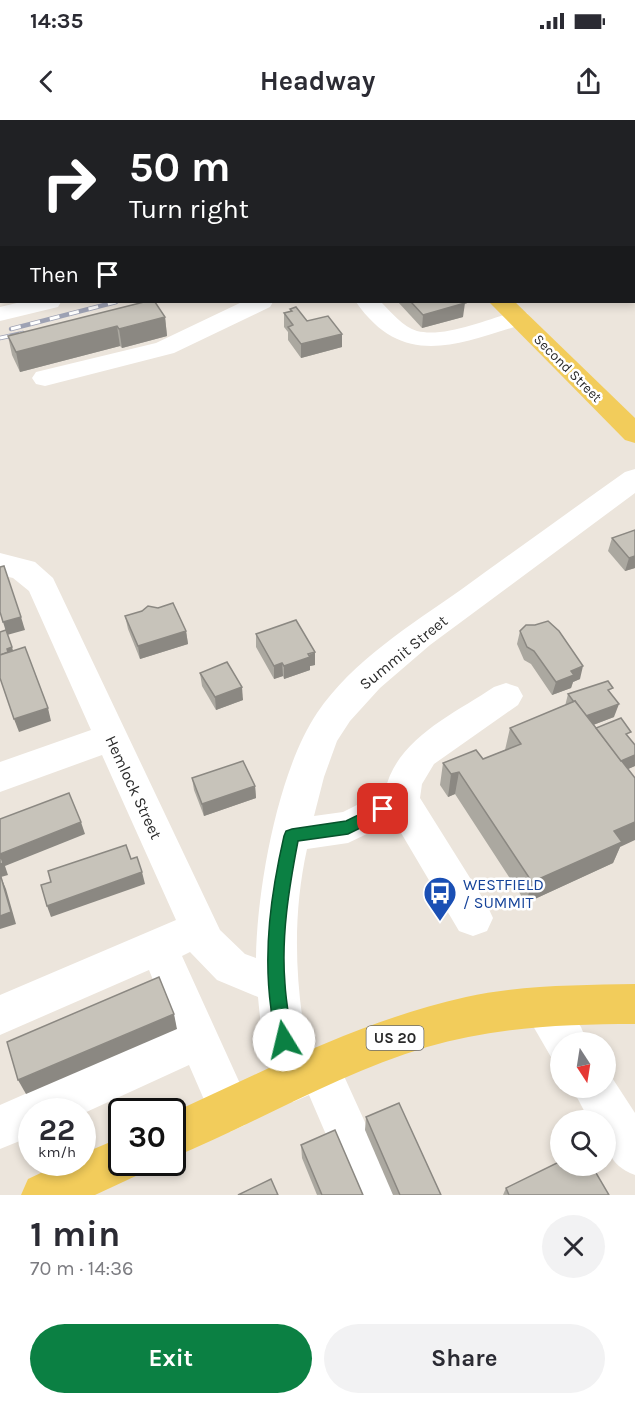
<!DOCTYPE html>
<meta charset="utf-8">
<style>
:root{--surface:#fff;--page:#f2f2f3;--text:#2b2b33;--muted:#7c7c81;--accent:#0b8043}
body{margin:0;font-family:Karla,sans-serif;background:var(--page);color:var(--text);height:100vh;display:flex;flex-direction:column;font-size:22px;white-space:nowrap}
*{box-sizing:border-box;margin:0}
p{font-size:20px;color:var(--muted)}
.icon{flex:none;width:33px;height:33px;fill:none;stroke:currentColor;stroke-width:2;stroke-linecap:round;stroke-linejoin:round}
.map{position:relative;height:1075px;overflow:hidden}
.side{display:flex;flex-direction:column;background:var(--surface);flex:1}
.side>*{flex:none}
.hud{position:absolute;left:0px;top:0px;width:636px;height:183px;box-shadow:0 3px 9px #0003;background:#202124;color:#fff;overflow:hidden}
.needle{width:39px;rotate:168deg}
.controls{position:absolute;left:550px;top:912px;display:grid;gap:12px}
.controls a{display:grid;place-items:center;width:66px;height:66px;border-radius:50%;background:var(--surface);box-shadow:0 3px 9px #0003;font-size:30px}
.speed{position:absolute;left:18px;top:978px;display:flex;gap:12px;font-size:30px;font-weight:700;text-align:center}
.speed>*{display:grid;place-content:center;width:78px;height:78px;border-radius:50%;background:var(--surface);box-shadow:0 3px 9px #0003;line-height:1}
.speed small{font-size:15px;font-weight:400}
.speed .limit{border:3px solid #111;border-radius:9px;background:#fff;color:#111}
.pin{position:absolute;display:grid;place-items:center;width:51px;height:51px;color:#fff;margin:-26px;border-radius:12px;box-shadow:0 3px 9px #0006}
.me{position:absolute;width:66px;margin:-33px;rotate:351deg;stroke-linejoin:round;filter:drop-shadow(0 0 4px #0008)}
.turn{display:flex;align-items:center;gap:21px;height:126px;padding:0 30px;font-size:27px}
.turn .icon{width:78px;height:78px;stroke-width:2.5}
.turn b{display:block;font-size:42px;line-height:51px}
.then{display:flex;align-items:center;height:57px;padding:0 30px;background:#0003;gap:12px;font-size:22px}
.round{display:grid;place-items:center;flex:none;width:63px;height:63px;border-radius:32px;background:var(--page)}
.summary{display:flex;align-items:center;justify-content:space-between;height:102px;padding:0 30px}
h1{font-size:36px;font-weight:700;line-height:45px}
.button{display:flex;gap:12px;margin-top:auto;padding:12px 30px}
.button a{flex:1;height:69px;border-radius:36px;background:var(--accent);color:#fff;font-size:24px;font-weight:700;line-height:69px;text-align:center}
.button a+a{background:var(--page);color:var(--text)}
.status{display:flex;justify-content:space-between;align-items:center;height:42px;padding:0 30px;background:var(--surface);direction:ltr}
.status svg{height:16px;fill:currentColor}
header{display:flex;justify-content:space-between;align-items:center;height:78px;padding:0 30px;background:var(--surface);font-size:27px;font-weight:700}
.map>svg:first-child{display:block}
</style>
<div class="status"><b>14:35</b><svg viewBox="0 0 49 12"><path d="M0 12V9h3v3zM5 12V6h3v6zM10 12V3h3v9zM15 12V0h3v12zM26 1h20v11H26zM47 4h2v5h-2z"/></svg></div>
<header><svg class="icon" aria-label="back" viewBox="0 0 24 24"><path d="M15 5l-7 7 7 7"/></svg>Headway<svg class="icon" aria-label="share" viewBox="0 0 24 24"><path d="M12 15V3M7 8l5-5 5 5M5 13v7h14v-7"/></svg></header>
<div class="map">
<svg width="635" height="1075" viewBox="0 0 635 1075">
<rect width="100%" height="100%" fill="#ece5dc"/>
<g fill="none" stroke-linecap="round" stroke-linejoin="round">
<!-- minor -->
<g fill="#fff" fill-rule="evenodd">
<path d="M354,0h22l-23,2z"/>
<path d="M430,0h41l-1,2z"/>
<path d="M492,0h23l-24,2z"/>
<rect x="634" y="23" width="1" height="12"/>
<rect x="634" y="90" width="1" height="14"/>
<path d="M21,182h40l-3,5 -58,14v-14z"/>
<path d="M242,182h31l-3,5 -96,46 -129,33 -9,-2 -4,-6 4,-6 120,-29z"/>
<path d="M356,182h25c10,10 22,25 36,29 29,7 72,-13 101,-20l9,2 3,5 -3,5c-67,20 -123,48 -171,-21z"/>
<path d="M635,349v24l-205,152 -50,43 -30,33 -13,20 -13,36 -10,39 29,-4 42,-21c11,-52 69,-77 109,-104l12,-4 12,4 5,9 -5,9 -84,59 -12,20 -2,14 67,107 6,13 -6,13 -14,5 -14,-5 -65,-110 -46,22 -41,6c-15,68 -12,135 1,203l11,-4 15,6 64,141h-46l-43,-100 -16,7 -15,-6c-13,-31 -17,-66 -20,-99l-41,-17 -27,-28 -8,4 70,154 -7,15 -15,7 -15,-7 -26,-60 -107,49v-2h-50v24l-32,13v-44l173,-76 -24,-59 -149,65v-40l176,-75 -74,-165 -102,37v-30l91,-32 -62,-139 -16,-13 -13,-3v-22l35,9 18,16 167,352 25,24 11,4c1,-70 22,-187 61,-245 36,-53 94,-88 145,-124 54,-39 108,-78 163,-117z"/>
<path d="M543,867l15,6 23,34 6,15h-26v19l-10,-4 -29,-50 6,-14z"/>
<path d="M606,951l3,2 26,40v62c-28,-11 -29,-27 -29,-55h-17l-17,-32h34z"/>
</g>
<!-- major -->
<g fill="#f2cc5b" fill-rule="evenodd">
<path d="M108,0h21l1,2h-21z"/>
<path d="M489,182h26l120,116v25l-10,-3z"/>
<path d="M635,864v40c-70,0 -140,3 -208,23 -89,27 -169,75 -255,111v-45c96,-44 191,-93 294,-116 55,-12 113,-12 169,-13z"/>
<path d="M122,1017v25h21l-5,13 -43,20h-74l7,-16 36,-17h18v-8z"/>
</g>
<defs>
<g id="rail">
<path d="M11,209l105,-27"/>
<path d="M0,218l23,-5"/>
</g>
</defs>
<!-- rail casing -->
<use href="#rail" stroke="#9ea2b4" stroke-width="4.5"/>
<!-- rail -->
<use href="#rail" stroke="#fff" stroke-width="3" stroke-dasharray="10" stroke-linecap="butt"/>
</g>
<!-- wall -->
<g fill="#aba8a0">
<path d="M398,182h65v15l-41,11z"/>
<path d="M290,189l17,12 35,26 -41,11 -13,-18v-8l-4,-5v-14l6,-1z"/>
<path d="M165,197l2,19 -45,12 -2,-2 -100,26 -8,-17 -4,-19z"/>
<path d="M635,410v38l-10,3 -17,-20 4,-13z"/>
<path d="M125,496l61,15 2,13 -48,15 -12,-30z"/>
<path d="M520,511l60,48 -7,3 -2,6 -19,7 -21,-31 -7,-4 -7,-16z"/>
<path d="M256,514l59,31 -5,1v4l-26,9 -1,-3 -9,3 -18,-32z"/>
<path d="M200,553l43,27 -27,10 -14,-24z"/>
<path d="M568,574l43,1 3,22 -21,8 3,3 33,10 6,7v21l-7,3 -8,78 -7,16 -87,40 -71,-109 -7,3 -8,-12 3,-22 40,-4 22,-9 5,-22 55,-22z"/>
<path d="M192,658l63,8 1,12 -52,18 -10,-26z"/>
<path d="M366,997l75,78h-48l-28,-65z"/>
<path d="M301,1025l62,50h-46l-15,-37z"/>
<path d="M506,1068l103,7h-106z"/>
</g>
<!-- shaded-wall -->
<g fill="#8b8882">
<path d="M610,0h25v12l-1,-10h-31z"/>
<path d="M465,183l-2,14 -41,11 1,-13z"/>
<path d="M165,197l2,19 -45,12 -3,-19z"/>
<path d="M117,206l3,20 -100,26 -4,-20z"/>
<path d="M342,214v13l-41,11v-14z"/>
<path d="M635,436v12l-10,3 4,-13z"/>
<path d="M21,497l4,13 -18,5 -4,-13z"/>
<path d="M186,511l2,13 -48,15 -2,-13z"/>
<path d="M12,527l2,7 -14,11 7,-16z"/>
<path d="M315,532v13l-5,1v4l-26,9v-13z"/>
<path d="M282,543l1,13 -9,3v-13z"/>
<path d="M583,546l-3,13 -7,3 -2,6 -19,7 4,-13 15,-11z"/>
<path d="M242,567l1,13 -27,10 -1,-13z"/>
<path d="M619,584l-5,13 -34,13 4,-13z"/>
<path d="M48,588l3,13 -32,11 -5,-13z"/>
<path d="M635,635v11l-21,9 4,-13z"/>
<path d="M459,652l-4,22 -7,3 3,-23z"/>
<path d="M255,666l1,12 -52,18 -2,-12z"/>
<path d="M81,702l4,12 -80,32 3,9 -7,2 5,12 10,35 -16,5v-75z"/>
<path d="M635,702v18l-15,7 -7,16 -87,40 6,-21 82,-51z"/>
<path d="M142,752l3,12 -94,33 -4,-11z"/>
<path d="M174,894l3,15 -151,65 -8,-14z"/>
</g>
<!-- building -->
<g fill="#c7c3ba" stroke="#8b8882" stroke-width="1.5">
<path d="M564,0h46l-7,2h-37z"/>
<path d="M144,182h11l10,15 -46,12 -2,-3 -101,26 -8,-16z"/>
<path d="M411,182h52l2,1 -42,12z"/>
<path d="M296,187l11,14 21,-5 14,18 -41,10 -13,-17 5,-2 -9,-12 8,-2 -2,-2z"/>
<path d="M635,410v26l-6,2 -17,-20z"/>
<path d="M4,446l17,51 -18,5 -3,-10v-45z"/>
<path d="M173,483l13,28 -48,15 -13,-30 17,-5 6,-5 10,2z"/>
<path d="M296,500l19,32 -7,2 2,3 -26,9 -2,-3 -8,3 -18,-32z"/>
<path d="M548,501l11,10 24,35 -12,5 3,4 -18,7 -22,-31 -7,-4 -7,-16 6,-6h9z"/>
<path d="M6,510l6,17 -5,2 1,3 -8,3v-23z"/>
<path d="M25,527l23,61 -34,11 -14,-41v-23z"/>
<path d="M227,542l15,25 -27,10 -15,-24z"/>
<path d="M608,561l5,7 -5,2 11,14 -33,12 -11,-15 -1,1 -6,-8z"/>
<path d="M575,581l60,77v44l-21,9 8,11 -90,40 -73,-110 -8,2 -8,-11 33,-13 7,9 38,-15 -11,-16z"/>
<path d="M621,598l10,14 -5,2 9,11v10l-14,6 -25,-33z"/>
<path d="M243,641l12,25 -53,18 -10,-26z"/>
<path d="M69,673l12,29 -81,32v-35z"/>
<path d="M126,725l5,14 6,-2 5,15 -95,34 -6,-21 10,-3 -3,-11z"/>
<path d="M0,734l3,9 -3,1z"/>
<path d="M0,757h1l10,35 -11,4z"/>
<path d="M159,857l15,37 -156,66 -11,-38z"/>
<path d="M399,983l42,92h-41l-34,-78z"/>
<path d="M335,1010l28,65h-41l-21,-50z"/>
<path d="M561,1041v5h31l17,29h-100l-3,-7z"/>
<path d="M271,1059l7,16h-40z"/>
</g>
<!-- route -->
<path fill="#0b8043" stroke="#07532c" stroke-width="1.5" d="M383,683l6,2 2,4 -2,5 -41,20 -50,7c-9,47 -17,95 -13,143 1,19 5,37 7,56l-2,6 -6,2 -7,-2c-4,-11 -5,-25 -6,-37 -8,-59 0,-116 13,-173l2,-5 6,-2 54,-8z"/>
<!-- icons -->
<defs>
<symbol id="bus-pin" viewBox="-11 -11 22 30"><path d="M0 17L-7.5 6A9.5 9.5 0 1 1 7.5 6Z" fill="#1a4fb4" stroke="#fff"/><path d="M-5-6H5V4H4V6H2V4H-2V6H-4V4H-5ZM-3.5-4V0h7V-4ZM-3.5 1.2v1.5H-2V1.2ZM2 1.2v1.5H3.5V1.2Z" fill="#fff"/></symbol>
</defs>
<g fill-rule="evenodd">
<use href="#bus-pin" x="421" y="754" width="38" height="52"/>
</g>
<g text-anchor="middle" stroke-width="5" stroke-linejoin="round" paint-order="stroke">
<!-- far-street labels -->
<g font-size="14" fill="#2a2a2a" stroke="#fff">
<text transform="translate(568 248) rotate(45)" y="5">Second Street</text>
</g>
<!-- shield labels -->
<rect fill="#fff" stroke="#6a6a6a" stroke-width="1.5" x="366.5" y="906" width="57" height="24" rx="4.5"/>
<g font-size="15" font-weight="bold" fill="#2a2a2a">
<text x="395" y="923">US 20</text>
</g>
<!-- street labels -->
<g font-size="16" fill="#2a2a2a" stroke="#fff">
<text transform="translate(403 532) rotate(-39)" y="6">Summit Street</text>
<text transform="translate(134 667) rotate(65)" y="6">Hemlock Street</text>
</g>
<!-- transit labels -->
<g font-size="16" fill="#164399" stroke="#fff" text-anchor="start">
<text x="463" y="770">WESTFIELD<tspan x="463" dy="18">/ SUMMIT</tspan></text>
</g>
</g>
</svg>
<div class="controls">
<a><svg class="needle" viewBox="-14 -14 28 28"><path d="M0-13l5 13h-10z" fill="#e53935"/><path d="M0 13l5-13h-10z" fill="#7c7c81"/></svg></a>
<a><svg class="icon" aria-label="search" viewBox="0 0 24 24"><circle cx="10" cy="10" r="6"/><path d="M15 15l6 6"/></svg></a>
</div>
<div class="speed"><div>22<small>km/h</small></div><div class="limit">30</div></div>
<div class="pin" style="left:383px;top:689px;background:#d93025"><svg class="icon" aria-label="arrive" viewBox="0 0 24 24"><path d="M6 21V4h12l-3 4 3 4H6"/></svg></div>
<svg class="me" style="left:284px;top:920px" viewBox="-20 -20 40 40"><circle r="19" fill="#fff"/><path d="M0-13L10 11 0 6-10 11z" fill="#0b8043"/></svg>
<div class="hud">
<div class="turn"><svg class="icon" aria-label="right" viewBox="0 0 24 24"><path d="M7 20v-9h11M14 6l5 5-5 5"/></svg><div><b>50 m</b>Turn right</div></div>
<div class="then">Then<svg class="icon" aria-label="arrive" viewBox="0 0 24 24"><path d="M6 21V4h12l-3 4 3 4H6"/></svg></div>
</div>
</div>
<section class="side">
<div class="summary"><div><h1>1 min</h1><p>70 m · 14:36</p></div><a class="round"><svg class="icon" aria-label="close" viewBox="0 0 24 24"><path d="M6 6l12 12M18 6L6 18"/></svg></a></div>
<div class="button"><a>Exit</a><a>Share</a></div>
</section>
